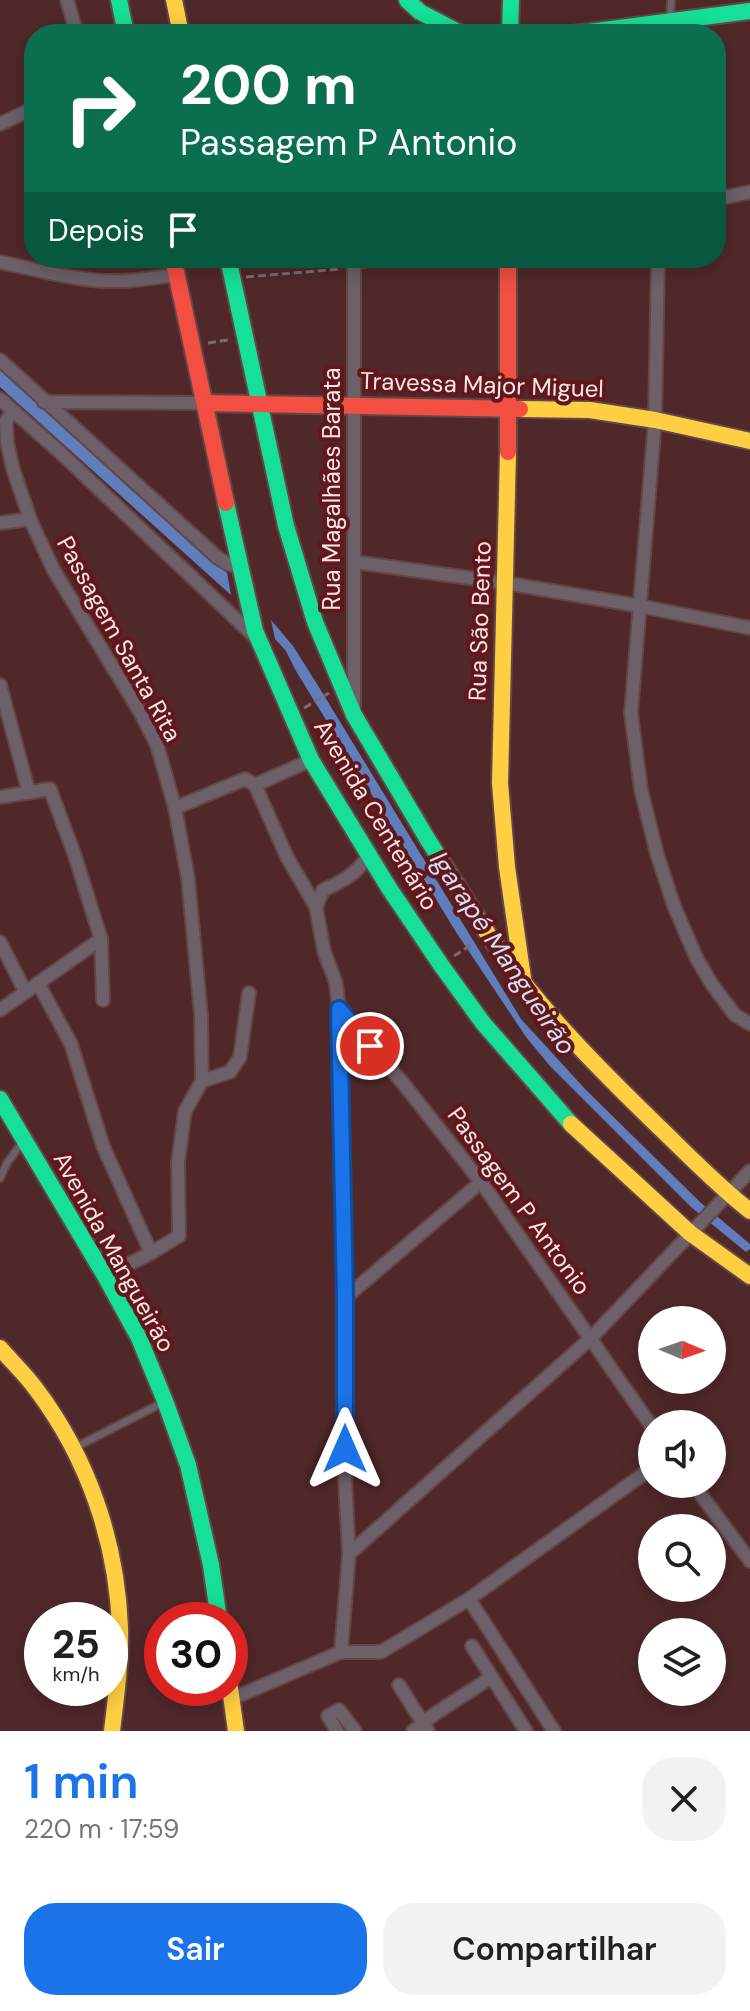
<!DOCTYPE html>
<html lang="pt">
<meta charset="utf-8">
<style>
:root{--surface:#fff;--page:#f2f2f2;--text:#202124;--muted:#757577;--accent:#1a73e8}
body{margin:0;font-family:"DM Sans",sans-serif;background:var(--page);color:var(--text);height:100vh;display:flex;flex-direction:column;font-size:30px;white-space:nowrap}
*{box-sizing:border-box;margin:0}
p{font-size:26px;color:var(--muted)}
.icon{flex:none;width:44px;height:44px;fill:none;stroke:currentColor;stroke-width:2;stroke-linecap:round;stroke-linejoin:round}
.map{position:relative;height:1731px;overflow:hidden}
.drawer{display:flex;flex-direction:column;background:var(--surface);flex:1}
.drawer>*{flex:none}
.top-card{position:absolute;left:24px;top:24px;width:702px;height:244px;border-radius:32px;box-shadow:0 4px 20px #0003;background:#0b6e4f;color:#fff;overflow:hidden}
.needle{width:52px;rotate:92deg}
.controls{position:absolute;left:638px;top:1306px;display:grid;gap:16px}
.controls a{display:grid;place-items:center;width:88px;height:88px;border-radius:50%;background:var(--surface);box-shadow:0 4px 20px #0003;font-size:40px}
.speed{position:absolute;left:24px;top:1602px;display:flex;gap:16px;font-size:40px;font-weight:700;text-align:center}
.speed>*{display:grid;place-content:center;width:104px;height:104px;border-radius:50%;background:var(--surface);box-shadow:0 4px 20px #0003;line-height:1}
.speed small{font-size:20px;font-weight:400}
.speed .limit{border:12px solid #d22;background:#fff;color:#111}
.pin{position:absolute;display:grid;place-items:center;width:68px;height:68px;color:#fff;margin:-34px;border:4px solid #fff;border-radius:50%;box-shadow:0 2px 8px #0007}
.me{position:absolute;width:88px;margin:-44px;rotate:0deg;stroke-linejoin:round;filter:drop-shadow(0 0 6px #0008)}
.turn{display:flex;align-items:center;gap:28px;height:168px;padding:0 24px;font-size:36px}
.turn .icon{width:104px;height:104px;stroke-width:2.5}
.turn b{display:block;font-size:56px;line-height:68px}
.then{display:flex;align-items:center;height:76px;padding:0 24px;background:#0003;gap:16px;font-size:30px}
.round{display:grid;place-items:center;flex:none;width:84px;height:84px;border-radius:32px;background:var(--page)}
.headline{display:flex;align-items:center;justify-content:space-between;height:136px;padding:0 24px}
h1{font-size:48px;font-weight:600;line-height:60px;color:var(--accent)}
.action{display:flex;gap:16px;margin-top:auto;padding:16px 24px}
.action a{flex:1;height:92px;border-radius:32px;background:var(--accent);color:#fff;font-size:32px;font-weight:600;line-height:92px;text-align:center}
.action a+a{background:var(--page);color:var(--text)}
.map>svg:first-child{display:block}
</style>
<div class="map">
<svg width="750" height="1731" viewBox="0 0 750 1731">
<rect width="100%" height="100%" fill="#50282a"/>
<!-- water -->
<g fill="#607ebb">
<path d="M0,367l123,115 104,91 4,22 -231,-208z"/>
<path d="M271,620l22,26 24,38 204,335 65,71 115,113 49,41v5l-4,3 -55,-45 -141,-141 -24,-29 -70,-105 -160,-261 -10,-20 -11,-12z"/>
</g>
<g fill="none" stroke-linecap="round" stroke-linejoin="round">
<defs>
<g id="lane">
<path d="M670,21l1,-21"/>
<path d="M0,1178l7,-15 15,-20"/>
<path d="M76,1447l86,-44"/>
</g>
<g id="street">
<path d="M67,0l10,34"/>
<path d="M0,124l34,-16"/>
<path d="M716,199l34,-7"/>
<path d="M354,258v449"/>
<path d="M658,258l-3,162 -24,293 10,77 16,64 17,52 23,53 16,27 22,29 15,9"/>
<path d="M0,262c39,8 79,20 119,19 19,0 38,-4 57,-6"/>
<path d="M354,263l26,-5"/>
<path d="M0,360l218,198 10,6 11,2"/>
<path d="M0,399l63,56 192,182"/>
<path d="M44,402l161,1"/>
<path d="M13,411l-7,10 1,21 6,27 17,50 23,50 87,143 17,33 18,63 13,70 13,137 1,66 -17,30 -7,51 1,74 -28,17 -46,23"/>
<path d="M0,523l30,-4"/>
<path d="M354,562l152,21 134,23 110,22"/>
<path d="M0,685l29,108"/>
<path d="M255,785l32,72 29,50"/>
<path d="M0,797l50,-8 25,67 26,83 2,61"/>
<path d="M175,808l70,-29 10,6 56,-25"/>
<path d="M0,942l25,49"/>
<path d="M38,983l33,61 32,102 48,107"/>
<path d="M339,1009l63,73 79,100 171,245"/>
<path d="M0,1010l101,-71"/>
<path d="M202,1081l28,-9 10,-15 9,-64"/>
<path d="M345,1298l136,-116"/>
<path d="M693,1484l57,77"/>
<path d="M349,1554l242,-216 159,-167"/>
<path d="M469,1599l85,132"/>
<path d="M472,1646l54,85"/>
<path d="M341,1652l8,-98 -4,-75v-181l-6,-289 -3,-26 -12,-32 -8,-44 7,-17c21,-9 33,-16 46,-35"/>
<path d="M399,1685l29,46"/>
<path d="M231,1699l110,-47h40l88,-53 183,-131"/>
<path d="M337,1731l-9,-15 11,-6 16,21"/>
<path d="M413,1731l23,-18 56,-36"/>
</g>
<g id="fast">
<path d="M119,0l7,34"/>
<path d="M407,0l13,12 42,22"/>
<path d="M510,34l1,-34"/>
<path d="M573,34l177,-23"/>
<path d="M228,258l58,268 29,96 39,93 74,125 58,91"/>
<path d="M226,503l29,128 56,129 78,128 52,77 42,58 88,101"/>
<path d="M0,1099l105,177 34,62 26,63 23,64 23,100 8,55"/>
</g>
<g id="slow">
<path d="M174,0l7,34"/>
<path d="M520,409l70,1 65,10 95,21"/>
<path d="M508,452l-8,331 7,84 17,118"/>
<path d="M486,931c48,73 111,136 174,197 29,28 58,58 90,83"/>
<path d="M571,1124l119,109 60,43"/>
<path d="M0,1348c12,14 26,27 36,41 52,69 81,153 84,239 1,34 -4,69 -8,103"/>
<path d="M230,1688l6,43"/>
</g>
<g id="jam">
<path d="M173,258l53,245"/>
<path d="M205,403l315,6"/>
<path d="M508,452v-194"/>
</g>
</defs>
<!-- lane casing -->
<use href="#lane" stroke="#644647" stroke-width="10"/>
<!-- street casing -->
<use href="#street" stroke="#644647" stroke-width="16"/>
<!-- fast casing -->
<use href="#fast" stroke="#644647" stroke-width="20"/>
<!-- slow casing -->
<use href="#slow" stroke="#644647" stroke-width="20"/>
<!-- jam casing -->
<use href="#jam" stroke="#644647" stroke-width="20"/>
<!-- path -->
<g stroke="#7c6c71" stroke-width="3" stroke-dasharray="8 4" stroke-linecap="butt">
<path d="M246,277l96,-8"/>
<path d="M208,343l20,-3"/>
<path d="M304,708l25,-15"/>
<path d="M454,956l20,-13"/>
</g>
<!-- lane -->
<use href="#lane" stroke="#6d6069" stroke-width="6"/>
<!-- street -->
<use href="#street" stroke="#6d6069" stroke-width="12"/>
<!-- fast -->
<use href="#fast" stroke="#16e098" stroke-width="16"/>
<!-- slow -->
<use href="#slow" stroke="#ffcf43" stroke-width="16"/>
<!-- jam -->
<use href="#jam" stroke="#f24e42" stroke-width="16"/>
</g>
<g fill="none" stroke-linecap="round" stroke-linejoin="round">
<defs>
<path id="route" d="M345,1449v-151l-6,-289 31,37"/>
</defs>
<!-- route casing -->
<use href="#route" stroke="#114b97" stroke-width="20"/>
<!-- route -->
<use href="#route" stroke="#1a73e8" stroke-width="14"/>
</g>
<g text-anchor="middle" stroke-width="8" stroke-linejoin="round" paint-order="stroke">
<!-- street labels -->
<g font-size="24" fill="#f9e6e5" stroke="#61171b">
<text transform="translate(482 385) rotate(2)" y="8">Travessa Major Miguel</text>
<text transform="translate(332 489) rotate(-90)" y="8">Rua Magalhães Barata</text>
<text transform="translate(480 621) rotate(-88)" y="8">Rua São Bento</text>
<text transform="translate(119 639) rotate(61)" y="8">Passagem Santa Rita</text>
<text transform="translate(376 815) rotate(59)" y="8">Avenida Centenário</text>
<text transform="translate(519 1201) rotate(54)" y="8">Passagem P Antonio</text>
<text transform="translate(114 1252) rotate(61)" y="8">Avenida Mangueirão</text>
</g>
<!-- water labels -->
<g font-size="26" font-style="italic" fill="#d5e0f2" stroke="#61171b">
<text transform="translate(503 953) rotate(56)" y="9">Igarapé Mangueirão</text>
</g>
</g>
</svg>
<div class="controls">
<a><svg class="needle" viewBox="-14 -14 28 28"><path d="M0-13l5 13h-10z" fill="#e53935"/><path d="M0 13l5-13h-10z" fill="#757577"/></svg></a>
<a><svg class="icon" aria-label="sound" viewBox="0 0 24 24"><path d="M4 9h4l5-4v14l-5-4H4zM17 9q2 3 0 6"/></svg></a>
<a><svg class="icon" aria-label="search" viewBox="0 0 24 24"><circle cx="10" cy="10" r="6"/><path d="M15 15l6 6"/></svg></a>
<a><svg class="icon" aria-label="layers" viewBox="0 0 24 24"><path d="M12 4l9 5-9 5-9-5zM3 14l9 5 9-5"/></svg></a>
</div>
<div class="speed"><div>25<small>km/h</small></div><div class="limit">30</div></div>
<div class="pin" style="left:370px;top:1046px;background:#d93025"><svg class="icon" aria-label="arrive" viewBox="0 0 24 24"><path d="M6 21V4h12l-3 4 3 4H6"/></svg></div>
<svg class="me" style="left:345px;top:1449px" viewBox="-20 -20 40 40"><path d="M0-17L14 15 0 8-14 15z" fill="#1a73e8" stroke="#fff" stroke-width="4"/></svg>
<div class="top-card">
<div class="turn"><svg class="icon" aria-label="right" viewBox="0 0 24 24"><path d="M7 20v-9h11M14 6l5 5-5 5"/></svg><div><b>200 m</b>Passagem P Antonio</div></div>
<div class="then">Depois<svg class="icon" aria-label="arrive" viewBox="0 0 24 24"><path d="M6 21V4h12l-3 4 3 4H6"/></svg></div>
</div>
</div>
<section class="drawer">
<div class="headline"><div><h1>1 min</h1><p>220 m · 17:59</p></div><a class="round"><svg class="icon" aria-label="close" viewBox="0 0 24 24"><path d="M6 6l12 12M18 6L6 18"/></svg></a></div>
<div class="action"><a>Sair</a><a>Compartilhar</a></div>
</section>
